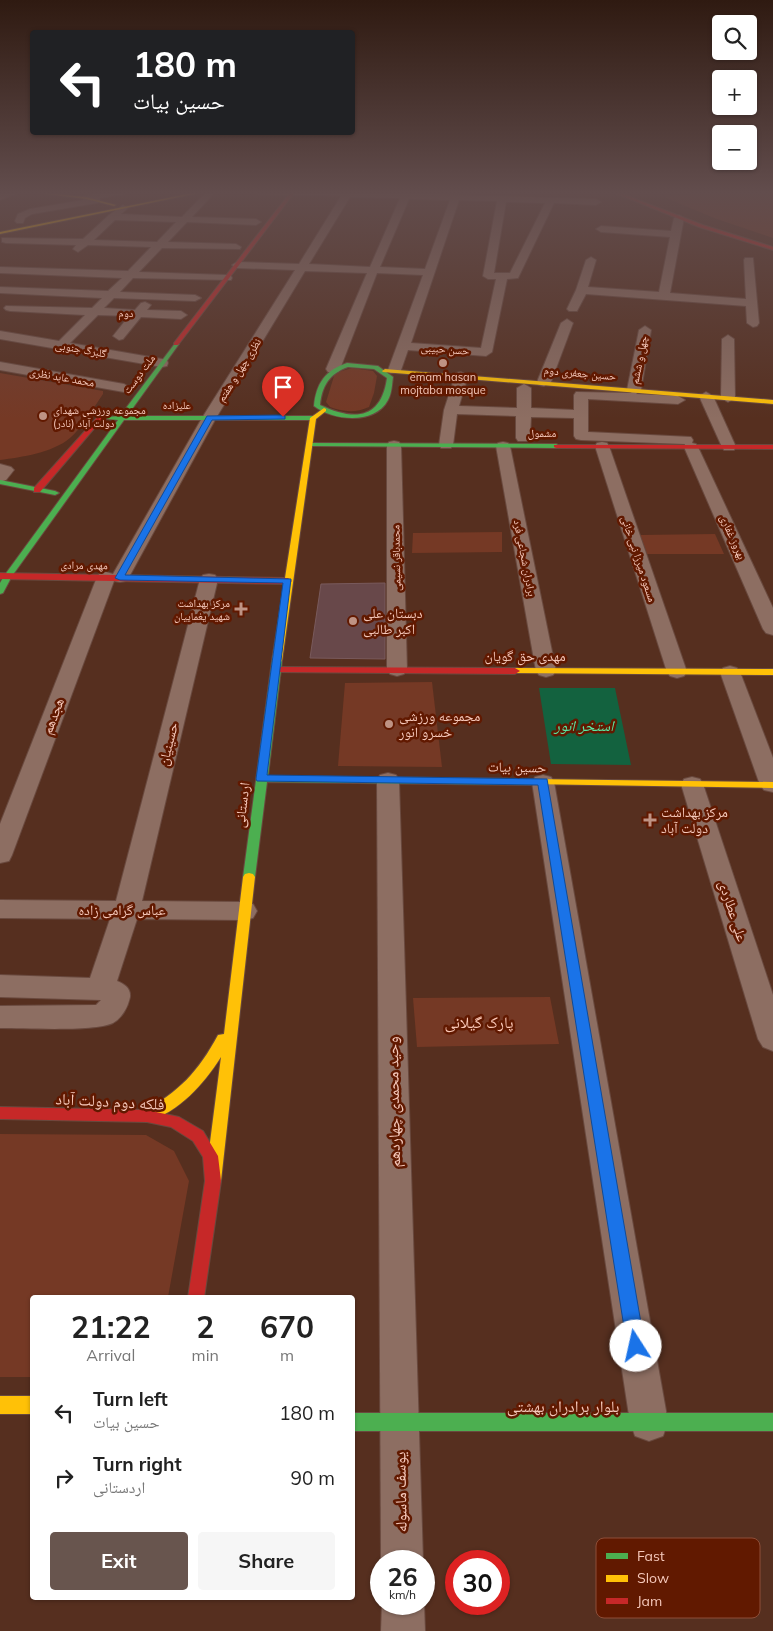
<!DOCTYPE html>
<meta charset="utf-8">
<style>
:root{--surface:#fff;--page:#f6f6f6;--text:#222;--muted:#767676;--accent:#68554e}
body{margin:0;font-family:Mulish,"Noto Naskh Arabic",sans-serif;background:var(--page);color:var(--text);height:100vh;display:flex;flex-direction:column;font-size:19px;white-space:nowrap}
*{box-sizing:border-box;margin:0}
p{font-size:16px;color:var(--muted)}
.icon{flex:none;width:28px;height:28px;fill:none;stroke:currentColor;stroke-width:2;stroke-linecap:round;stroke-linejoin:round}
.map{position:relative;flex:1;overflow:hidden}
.side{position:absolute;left:30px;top:1295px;width:325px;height:305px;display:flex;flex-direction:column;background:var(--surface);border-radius:5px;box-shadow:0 1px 4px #0004}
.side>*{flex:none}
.guide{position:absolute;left:30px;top:30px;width:325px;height:105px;border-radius:5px;box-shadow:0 1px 4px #0004;background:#202124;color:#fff;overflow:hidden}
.tools{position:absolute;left:712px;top:15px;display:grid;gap:10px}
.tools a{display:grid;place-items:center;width:45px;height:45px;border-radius:5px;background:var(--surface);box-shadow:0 1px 4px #0004;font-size:25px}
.speed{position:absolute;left:370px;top:1550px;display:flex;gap:10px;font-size:25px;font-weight:700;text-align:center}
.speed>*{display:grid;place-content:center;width:65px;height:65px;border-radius:50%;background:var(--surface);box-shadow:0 1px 4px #0004;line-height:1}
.speed small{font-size:12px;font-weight:400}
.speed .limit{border:8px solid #d22;background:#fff;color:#111}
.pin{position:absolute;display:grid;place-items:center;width:42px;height:42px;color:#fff;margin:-51px -21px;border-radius:50% 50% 50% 0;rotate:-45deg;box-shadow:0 0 5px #0007}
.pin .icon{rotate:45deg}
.me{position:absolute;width:55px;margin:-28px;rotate:350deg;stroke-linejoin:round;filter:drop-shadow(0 0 4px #0008)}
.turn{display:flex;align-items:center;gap:18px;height:105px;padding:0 20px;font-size:22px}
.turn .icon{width:65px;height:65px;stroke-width:2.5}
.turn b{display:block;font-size:35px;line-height:42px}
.eta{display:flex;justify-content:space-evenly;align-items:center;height:85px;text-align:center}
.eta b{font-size:30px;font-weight:700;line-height:35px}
.cta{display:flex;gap:10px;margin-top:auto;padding:10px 20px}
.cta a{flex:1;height:58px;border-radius:5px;background:var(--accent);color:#fff;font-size:20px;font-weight:700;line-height:58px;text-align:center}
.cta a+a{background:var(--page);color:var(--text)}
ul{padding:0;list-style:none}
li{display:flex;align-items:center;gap:15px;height:65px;padding:0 20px}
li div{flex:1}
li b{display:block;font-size:19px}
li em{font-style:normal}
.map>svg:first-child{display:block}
</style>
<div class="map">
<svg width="773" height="1631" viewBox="0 0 773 1631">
<rect width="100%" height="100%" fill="#562f1f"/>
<!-- green -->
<g fill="#753925">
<path d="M684,191h89v47l-59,-20 -50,-21 26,-2z"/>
<path d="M352,368l21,3 4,5 -3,17 -5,14c-13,6 -26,5 -39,0l-4,-5 9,-29z"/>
<path d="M0,373l103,18v3c-9,13 -21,34 -33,44 -18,15 -48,19 -70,22z"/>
<path d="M502,532v20l-90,1 1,-20z"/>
<path d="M715,534l9,20h-77l-7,-19z"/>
<path d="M432,682l10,85 -104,-1 7,-83z"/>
<path d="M550,997l9,47 -142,3 -4,-49z"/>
<path d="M0,1134l146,1 28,16 15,30 -21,116 -136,1v79h-32z"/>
</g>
<!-- water -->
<path fill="#13623f" d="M539,688h76l16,77 -80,-1z"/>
<!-- building -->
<path fill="#68484a" stroke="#795a5c" d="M385,583v76l-75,-1 11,-74z"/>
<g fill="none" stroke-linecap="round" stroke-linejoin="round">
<defs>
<g id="street">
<path d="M10,191h13l-23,9v-6z"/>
<path d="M111,191h18l-4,3 -25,4v4l-3,1 -65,11 -7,4 -2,5h-6l-2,-2 3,-7 12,-5 53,-9v-4z"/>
<path d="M207,191h9l-24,26 64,2 5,3 -5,3 -69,-3 -19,20 68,2 5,3 -1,2 -78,-1 -23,24 88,3 4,1 1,2 -1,2 -98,-2 -13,14 75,3 6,3 -6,3 -81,-3 -10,10 31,2 6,-7 4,-1 6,3 -4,5 34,1 6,4 -6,4 -40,-2 -18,22 -4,1 -6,-4 16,-20 -31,-1 -28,28 92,16 5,1 1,3 -1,3 -5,1 -162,-28v-8l59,10 26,-26 -75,-4 -4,-1 -2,-2 2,-2 86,2 10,-10 -102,-5v-6l108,4 14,-13 -122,-5v-6l128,4 23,-24 -63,-2 -10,7 -5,-3 3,-4 -70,-2 -4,-1v-4l81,1 26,-24 14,-10 5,3 -7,6 61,3zM115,220l61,2 -19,20 -63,-2z"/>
<path d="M252,191c115,0 229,5 344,8l5,3 -5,3 -42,-2 -35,73 -1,2 -11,1 -15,73 -6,4 -78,-6 -8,23h-10l-2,-3 35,-95 -46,-2 -37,96 -2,3h-10l-2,-3 41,-96 -62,-2 -89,147 -87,159 -3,4 -6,1 -6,-1 -102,274 -3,6 -9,2v-39l97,-247 3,-4 6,-1 7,2 89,-156 93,-148 -58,-2 -5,-3 5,-3 62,2 42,-68 -85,-2zM350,197l50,1 -30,69 -61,-3zM409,199l41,1 -25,69 -45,-2zM459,200l38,1 -14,75 5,3h8l-15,69 -70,-5zM506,202l39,1 -35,70h-16z"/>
<path d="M679,215l5,3 -14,75 76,6 -2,-39 1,-2h8l6,65 -2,3 -4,1 -6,-4 -1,-17 -160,-12 -9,17h-8l-2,-2 9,-19 10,-30 5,-3 5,3 -8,27 71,5 11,-55 -69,-5 -5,-3 5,-3 70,5 3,-13z"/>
<path d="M567,319l6,4 -22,59 -7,4 -5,-1 -2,-3 24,-59z"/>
<path d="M645,326l6,4 -10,60 -5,4 42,2 7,4 -7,4 -90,-5v33l103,5 2,3 -1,3 4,1 2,3 75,161v27l-7,-2 -3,-4 -79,-182 1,-3 -104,-4 -5,-1 -2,-3v-18l-43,-1 -1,21 -2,3h-10l-2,-3v-22l-59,-2 -4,31 -2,3h-10l-2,-3 5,-35 12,-37 5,-1 7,4 -9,30 58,2v-20l7,-4 7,4v20l43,2v-15l2,-3 56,1 -5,-3 12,-60z"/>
<path d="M728,335l6,4 1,59 -7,4 -7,-4 1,-59z"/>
<path d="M0,362l124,22 7,4 -7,4 -124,-22z"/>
<path d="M706,392l7,4 23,51 -2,3h-10l-2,-3 -23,-51z"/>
<path d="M394,441l5,1 2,3 6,225 -3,4 -7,2 -7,-2 -3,-4v-225l2,-3z"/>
<path d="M503,442l5,1 2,3 46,225 -3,4 -7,2 -7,-2 -3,-4 -40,-225 2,-3z"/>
<path d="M602,442l5,1 2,3 78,226 -3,4 -7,2 -7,-2 -3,-4 -72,-226 2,-3z"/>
<path d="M0,464l11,3 3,3 -8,10 -6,2z"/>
<path d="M209,574l6,1 3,4 -76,322 102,1 9,2 4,7 -4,7 -9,2 -107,-1 -20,62c7,3 14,7 13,16 -2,10 -8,21 -17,26 -19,9 -88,5 -113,5v-22l96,-1 5,-5 -101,-3v-22l90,3 20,-59 -110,-1v-18l116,1 84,-322 3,-4z"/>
<path d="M730,666l7,2 3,4 33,86v34l-9,-2 -4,-5 -40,-113 3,-4z"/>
<path d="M388,773l8,2 3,5 24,781h-42l-4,-781 3,-5z"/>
<path d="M543,775l8,2 3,5 114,640 -5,14 -14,5 -14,-5 -5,-14 -98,-640 3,-5z"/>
<path d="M692,777l8,2 3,5 70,211v56l-10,-4 -5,-8 -77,-255 3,-5z"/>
<path d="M424,1603l1,28h-44l1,-27z"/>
</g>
<g id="fast">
<path d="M176,342l3,2 -52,72h186l3,2 -3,2h-189l-112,156 -9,17 -3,1v-11l4,-7 114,-156 -11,-1v-2l13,-1z"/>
<path d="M347,363l31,3 15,11c-1,7 -1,16 -5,23 -13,25 -55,21 -74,6 2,-22 11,-36 33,-43zM348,367l26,2 13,9c-6,42 -33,43 -67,27 2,-19 9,-31 28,-38z"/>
<path d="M309,443l247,1 4,2 -4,2 -245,-2 -4,-2z"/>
<path d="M0,480l55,11 4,2 -4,2 -55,-11z"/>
<path d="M277,658l5,3 -14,115 263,3 5,3 -5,3 -264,-3 -12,95 -2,3h-8l-2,-3 29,-216z"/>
<rect x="352" y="1413" width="421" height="18"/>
</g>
<g id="slow">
<path d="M24,191l62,6 30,8 -2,1 -28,-7z"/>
<path d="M202,191h7l-209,43v-2z"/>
<path d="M385,369l388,31v4l-390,-32 -1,-1z"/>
<path d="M324,408l2,1v2l-10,8 -34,242 -5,3 -5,-3 38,-243z"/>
<path d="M515,668l258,1v6l-261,-2 -2,-2 2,-2z"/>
<path d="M531,779l242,3v6l-246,-4 -1,-2z"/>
<path d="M249,873l4,1 2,3 -34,304 -3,5 -5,2 -5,-2 -3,-5 16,-124c-18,28 -41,54 -74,65l-5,-2 -2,-4 2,-4c37,-20 56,-40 76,-77l6,-1 19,-157 2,-3z"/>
<rect x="0" y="1396" width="32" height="18"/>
</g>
<g id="jam">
<path d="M288,191l6,2 -116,152h-4v-2l115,-149z"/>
<path d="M610,191h5l88,34 70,22v3l-74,-23z"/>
<path d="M103,411l5,1 -68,80h-6v-4z"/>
<path d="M554,445h219v4l-217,-1 -2,-1z"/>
<path d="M0,573l288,5 4,3 -4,3 -288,-5z"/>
<path d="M277,667l238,1 5,3 -5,3 -241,-2 -2,-2z"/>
<path d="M0,1107l147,3 32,7 24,14 15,25 3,25 -17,117h-16l17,-117 -2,-24 -10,-16 -22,-14 -24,-5 -147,-3z"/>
</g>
</defs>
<!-- street casing -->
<use href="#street" stroke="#69493e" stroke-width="2"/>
<!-- fast casing -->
<use href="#fast" stroke="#69493e" stroke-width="2"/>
<!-- slow casing -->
<use href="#slow" stroke="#69493e" stroke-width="2"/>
<!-- jam casing -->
<use href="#jam" stroke="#69493e" stroke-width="2"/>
<!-- street -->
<use href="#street" fill="#8d6e62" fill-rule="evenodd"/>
<!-- fast -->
<use href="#fast" fill="#4caf50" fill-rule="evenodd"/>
<!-- slow -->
<use href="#slow" fill="#ffc107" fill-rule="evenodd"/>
<!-- jam -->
<use href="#jam" fill="#c62828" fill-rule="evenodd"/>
</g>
<!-- sky -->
<linearGradient id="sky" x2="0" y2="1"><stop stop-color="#2f1a11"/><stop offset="0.46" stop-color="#624d4d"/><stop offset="1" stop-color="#624d4d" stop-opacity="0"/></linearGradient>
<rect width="773" height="419" fill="url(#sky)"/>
<!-- route -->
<path fill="#1a73e8" stroke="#114b97" d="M283,415l2,1v3l-73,1 -87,155 166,4 -24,196 280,4 98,567 -3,6 -6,3 -6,-3 -3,-6 -89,-561 -281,-4 -1,-2 27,-196 -163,-3 -5,-2 92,-162z"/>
<!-- markers -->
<g fill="#be9384" stroke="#611900" stroke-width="2">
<circle cx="443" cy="363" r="5"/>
<circle cx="43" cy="416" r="5"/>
<path d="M238.5 601.5h5v5h5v5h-5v5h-5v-5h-5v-5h5z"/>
<circle cx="353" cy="621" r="5"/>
<circle cx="389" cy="724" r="5"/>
<path d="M647.5 812.5h5v5h5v5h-5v5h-5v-5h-5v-5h5z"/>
</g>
<g text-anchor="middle" stroke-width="5" stroke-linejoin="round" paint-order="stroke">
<!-- far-street labels -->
<g font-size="11" fill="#f6c9bb" stroke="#611900">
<text transform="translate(126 313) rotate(2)" y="4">دوم</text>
<text transform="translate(81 349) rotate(10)" y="4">گلبرگ جنوبی</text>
<text transform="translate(445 349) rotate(4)" y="4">حسن حبیبی</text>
<text transform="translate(639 360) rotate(-79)" y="4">چهل و ششم</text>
<text transform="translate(239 370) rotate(-58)" y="4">نظری چهل و هفتم</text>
<text transform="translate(580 373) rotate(5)" y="4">حسین جعفری دوم</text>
<text transform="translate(139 374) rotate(-53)" y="4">ملت دوست</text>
<text transform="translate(62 377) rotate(10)" y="4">محمد عابد نظری</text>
<text x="177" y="409">علیزاده</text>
<text x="542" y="437">مشمول</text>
<text transform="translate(733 537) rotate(66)" y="4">بهروز غفاری</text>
<text transform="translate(396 558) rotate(-91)" y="4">محمدباقر نسیمی</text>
<text transform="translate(525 558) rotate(79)" y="4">برادران شجاعی فرد</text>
<text transform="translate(639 559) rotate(72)" y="4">مسعود میرزا نبی خانی</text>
<text transform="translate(84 565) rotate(1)" y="4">مهدی مرادی</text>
</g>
<!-- far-poi labels -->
<g font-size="11" fill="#f6c9bb" stroke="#611900">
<text x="443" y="381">emam hasan<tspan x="443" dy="13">mojtaba mosque</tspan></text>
<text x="53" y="414" text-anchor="start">مجموعه ورزشی شهدای<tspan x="53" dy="13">دولت آباد (نادر)</tspan></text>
<text x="230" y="607" text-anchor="end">مرکز بهداشت<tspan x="230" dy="13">شهید یغماییان</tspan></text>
</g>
<!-- poi labels -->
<g font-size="14" fill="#f6c9bb" stroke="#611900" text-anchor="start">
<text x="363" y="618">دبستان علی<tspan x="363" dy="16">اکبر طالبی</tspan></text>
<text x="399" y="721">مجموعه ورزشی<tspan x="399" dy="16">خسرو انور</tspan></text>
<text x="661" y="817">مرکز بهداشت<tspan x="661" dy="16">دولت آباد</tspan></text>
</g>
<!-- street labels -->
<g font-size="14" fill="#f6c9bb" stroke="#611900">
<text x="525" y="661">مهدی حق گویان</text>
<text transform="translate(53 716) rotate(-69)" y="5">هجدهم</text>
<text transform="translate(168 744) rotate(-76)" y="5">حسینیان</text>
<text transform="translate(517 767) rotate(1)" y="5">حسین بیات</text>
<text transform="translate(242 805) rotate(-83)" y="5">اردستانی</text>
<text x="122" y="915">عباس گرامی زاده</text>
<text transform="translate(733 911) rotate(72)" y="5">علی عطاردی</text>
</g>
<!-- water labels -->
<g font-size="15" font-style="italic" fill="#5ae7a3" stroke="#611900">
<text x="584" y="731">استخر انور</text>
</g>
<!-- near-park labels -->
<g font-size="16" fill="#fbc9b8" stroke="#611900">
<text x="479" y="1028">پارک گیلانی</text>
</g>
<!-- near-street labels -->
<g font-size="16" fill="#f6c9bb" stroke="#611900">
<text transform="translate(110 1101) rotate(3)" y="6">فلکه دوم دولت آباد</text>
<text transform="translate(393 1102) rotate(-91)" y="6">وحید محمدی چهاردهم</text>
<text x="563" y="1412">بلوار برادران بهشتی</text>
<text transform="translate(400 1492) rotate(-91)" y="6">یوسف ماسوله</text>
</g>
</g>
<!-- legend -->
<rect x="596" y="1538" width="164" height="80" rx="8" fill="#611900" stroke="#8e4e38" stroke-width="1"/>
<rect x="606" y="1553" width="22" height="6" fill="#4caf50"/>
<rect x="606" y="1575" width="22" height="7" fill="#ffc107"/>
<rect x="606" y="1598" width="22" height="6" fill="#c62828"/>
<g font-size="14" fill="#f6c9bb">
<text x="637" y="1561">Fast</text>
<text x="637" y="1583">Slow</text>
<text x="637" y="1606">Jam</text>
</g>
</svg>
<div class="tools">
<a><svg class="icon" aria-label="search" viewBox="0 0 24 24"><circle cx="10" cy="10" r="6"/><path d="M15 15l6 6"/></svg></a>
<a>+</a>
<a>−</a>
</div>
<div class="speed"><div>26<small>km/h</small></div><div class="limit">30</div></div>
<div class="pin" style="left:283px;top:417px;background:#d93025"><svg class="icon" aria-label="arrive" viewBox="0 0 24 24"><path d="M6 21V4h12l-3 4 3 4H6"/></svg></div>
<svg class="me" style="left:636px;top:1346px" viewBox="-20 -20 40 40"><circle r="19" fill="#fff"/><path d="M0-13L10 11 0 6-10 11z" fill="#1a73e8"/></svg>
<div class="guide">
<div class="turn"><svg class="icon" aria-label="left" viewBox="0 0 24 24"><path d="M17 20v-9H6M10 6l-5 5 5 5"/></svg><div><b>180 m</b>حسین بیات</div></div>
</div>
<section class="side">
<div class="eta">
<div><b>21:22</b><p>Arrival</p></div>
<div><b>2</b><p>min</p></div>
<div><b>670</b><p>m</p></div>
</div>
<ul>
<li><svg class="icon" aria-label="left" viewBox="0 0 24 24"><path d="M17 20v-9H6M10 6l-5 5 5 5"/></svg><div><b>Turn left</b><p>حسین بیات</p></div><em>180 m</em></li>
<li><svg class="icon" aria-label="right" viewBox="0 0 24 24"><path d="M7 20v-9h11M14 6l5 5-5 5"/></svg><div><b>Turn right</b><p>اردستانی</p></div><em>90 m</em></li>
</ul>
<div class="cta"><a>Exit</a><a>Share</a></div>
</section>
</div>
